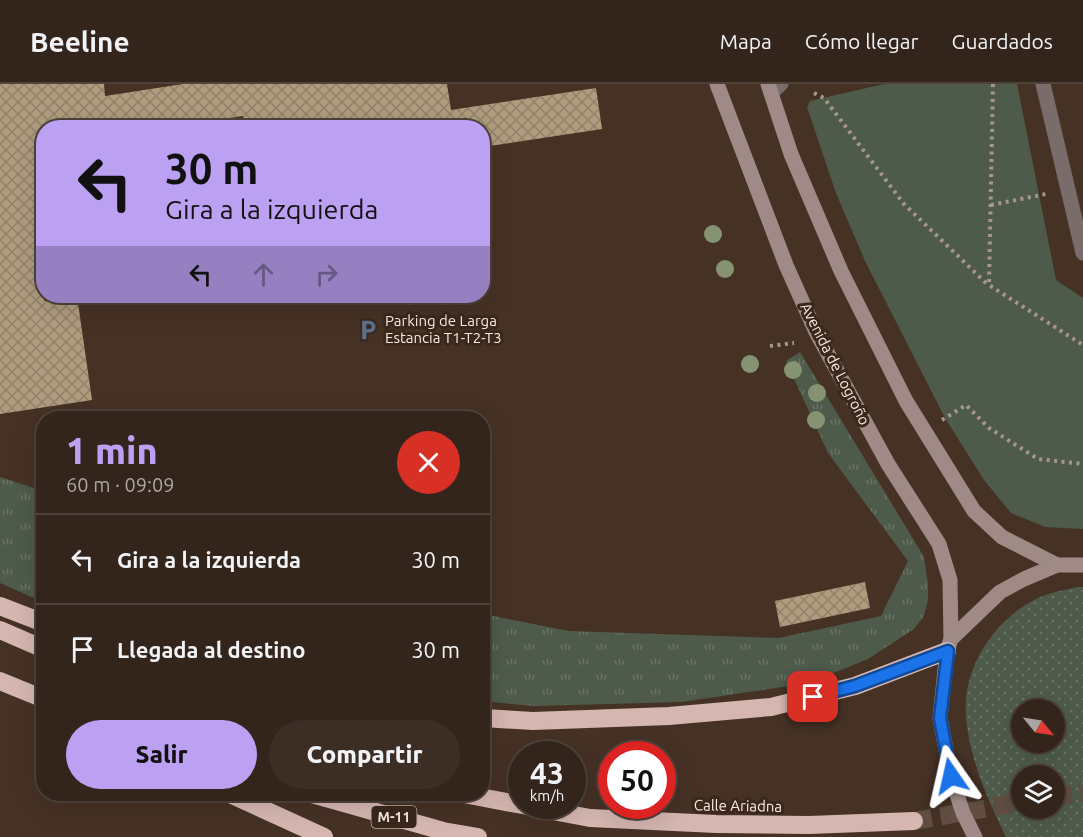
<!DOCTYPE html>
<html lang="es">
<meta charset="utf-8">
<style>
:root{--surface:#34251c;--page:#3c2d25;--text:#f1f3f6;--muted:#a9a5a3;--line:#4e423b;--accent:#bca0f2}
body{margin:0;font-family:Ubuntu,sans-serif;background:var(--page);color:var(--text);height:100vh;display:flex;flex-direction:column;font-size:22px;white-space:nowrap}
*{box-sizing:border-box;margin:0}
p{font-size:20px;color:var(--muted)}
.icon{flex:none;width:33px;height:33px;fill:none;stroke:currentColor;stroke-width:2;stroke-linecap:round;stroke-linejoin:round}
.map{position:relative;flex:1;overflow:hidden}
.details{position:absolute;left:36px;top:327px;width:454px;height:390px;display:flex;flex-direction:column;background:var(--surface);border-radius:24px;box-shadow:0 6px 24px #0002,0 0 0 2px var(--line)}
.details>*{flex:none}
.guide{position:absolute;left:36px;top:36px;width:454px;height:183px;border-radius:24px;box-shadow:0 6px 24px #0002,0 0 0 2px var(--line);background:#bca0f2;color:#111;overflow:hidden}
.needle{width:39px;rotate:120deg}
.controls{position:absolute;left:1011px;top:615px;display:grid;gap:12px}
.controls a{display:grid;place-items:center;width:54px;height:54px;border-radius:50%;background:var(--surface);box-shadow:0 6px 24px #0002,0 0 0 2px var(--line);font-size:30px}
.speed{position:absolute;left:508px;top:657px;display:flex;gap:12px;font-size:30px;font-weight:700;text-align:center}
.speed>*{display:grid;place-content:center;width:78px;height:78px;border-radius:50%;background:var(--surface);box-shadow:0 6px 24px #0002,0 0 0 2px var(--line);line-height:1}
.speed small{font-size:15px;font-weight:400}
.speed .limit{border:9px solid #d22;background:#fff;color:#111}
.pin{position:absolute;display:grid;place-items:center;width:51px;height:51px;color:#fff;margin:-26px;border-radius:12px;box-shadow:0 3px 9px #0006}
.me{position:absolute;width:66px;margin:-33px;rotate:349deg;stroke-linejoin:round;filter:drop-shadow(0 0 4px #0008)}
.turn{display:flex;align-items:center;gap:21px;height:126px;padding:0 30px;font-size:27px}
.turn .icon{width:78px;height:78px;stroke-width:2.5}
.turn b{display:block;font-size:42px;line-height:51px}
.lanes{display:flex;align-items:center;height:57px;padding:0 30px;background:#0003;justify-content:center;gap:30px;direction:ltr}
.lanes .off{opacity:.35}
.round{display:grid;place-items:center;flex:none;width:63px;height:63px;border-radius:32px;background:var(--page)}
.overview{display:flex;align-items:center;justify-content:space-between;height:102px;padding:0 30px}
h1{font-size:36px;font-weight:800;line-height:45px;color:var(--accent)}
.action{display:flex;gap:12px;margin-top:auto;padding:12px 30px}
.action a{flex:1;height:69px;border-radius:36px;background:var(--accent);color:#111;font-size:24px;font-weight:800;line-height:69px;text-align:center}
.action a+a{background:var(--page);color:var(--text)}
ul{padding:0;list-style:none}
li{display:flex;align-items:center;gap:18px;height:90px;padding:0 30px;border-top:2px solid var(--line)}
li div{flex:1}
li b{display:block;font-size:22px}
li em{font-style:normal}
header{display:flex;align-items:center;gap:36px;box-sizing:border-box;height:84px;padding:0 30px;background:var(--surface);border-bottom:2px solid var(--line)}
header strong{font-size:28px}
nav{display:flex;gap:33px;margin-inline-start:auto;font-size:21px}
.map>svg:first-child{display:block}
</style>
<header>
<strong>Beeline</strong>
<nav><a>Mapa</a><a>Cómo llegar</a><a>Guardados</a></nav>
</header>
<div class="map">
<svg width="1083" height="753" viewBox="0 0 1083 753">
<defs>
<pattern id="grass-tufts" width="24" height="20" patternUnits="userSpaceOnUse" patternTransform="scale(1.5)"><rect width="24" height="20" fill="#4e5b4b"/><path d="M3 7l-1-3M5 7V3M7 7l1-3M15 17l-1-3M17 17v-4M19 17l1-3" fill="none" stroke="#687365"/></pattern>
<pattern id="garden-dots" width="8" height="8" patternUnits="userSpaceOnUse" patternTransform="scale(1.5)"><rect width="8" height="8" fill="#4e5b4b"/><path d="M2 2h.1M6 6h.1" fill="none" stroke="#687365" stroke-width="1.8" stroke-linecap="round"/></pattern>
<pattern id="building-cross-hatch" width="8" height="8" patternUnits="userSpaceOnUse" patternTransform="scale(1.5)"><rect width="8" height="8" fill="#b09c7d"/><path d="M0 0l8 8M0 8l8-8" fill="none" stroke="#91826c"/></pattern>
</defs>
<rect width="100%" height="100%" fill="#463125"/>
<!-- grass -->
<g fill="url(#grass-tufts)">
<path d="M800,268l124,205 4,27v16l-4,16 -10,13 -46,30 -59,24 -128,19 -148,4 -50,-5v-87l86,17 210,7 102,-22 27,-55 -80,-108 -42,-92z"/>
<path d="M0,393l43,14v111l-43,-19z"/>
</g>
<!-- park -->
<path fill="#4e5b4b" d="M884,0h133l39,196 27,18v231l-38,-2 -34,-14 -27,-33 -39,-62 -80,-157 -29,-68 -29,-86 3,-6z"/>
<!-- garden -->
<path fill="url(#garden-dots)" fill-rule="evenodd" d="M1078,503h5v250h-77c-18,-37 -37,-79 -40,-121 -4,-49 29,-97 72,-118 13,-6 26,-8 40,-11zM1022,626h32v32h-32zM1022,692h32v32h-32z"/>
<!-- building -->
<g fill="url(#building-cross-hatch)">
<path d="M0,0h104l1,12 78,-12h264l4,26 145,-22 6,41 -119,18v-19h-239l-1,-12 -77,12h-122v173l33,-5 15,104 -92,14z"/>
<path d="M865,498l5,26 -90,19 -5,-26z"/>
</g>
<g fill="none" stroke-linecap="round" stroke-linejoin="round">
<!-- highway-tunnel -->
<g stroke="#614d41" stroke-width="18" stroke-dasharray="18 9" stroke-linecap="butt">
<path d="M1054,713l29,-5"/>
<path d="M914,737l108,-19"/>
</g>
<!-- path -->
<g stroke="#a7968c" stroke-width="4" stroke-dasharray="3 4.5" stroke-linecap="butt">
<path d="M993,0l-4,201 94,60"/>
<path d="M814,9l10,5 80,106 84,81"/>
<path d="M991,121l55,-11"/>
<path d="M770,262l24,-3"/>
<path d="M942,336l24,-15 23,23 49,31 45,5"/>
</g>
<!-- street -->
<g stroke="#796c6b" stroke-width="15">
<path d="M1043,0l40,169"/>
<path d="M771,9l10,-9"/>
</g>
<!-- secondary -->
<g stroke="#9f8a87" stroke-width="15">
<path d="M717,0l69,181 30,67 72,132 51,80 11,36 1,59"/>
<path d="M768,0l23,70 50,117 65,130 68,110 28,26 55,28"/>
<path d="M975,753l-12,-24 -12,-37 -11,-58 7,-67 4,-12 49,-47 24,-13 33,-14h26"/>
</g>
<!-- highway -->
<g stroke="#d5b6b1" stroke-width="18">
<path d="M0,522l44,17"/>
<path d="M0,546l44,19"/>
<path d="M0,597l44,18"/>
<path d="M483,634l50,3 136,-5 102,-9 84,-21 92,-35"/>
<path d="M230,710l94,43"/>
<path d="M312,710l131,37 35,6"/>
<path d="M464,710l58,11"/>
<path d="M526,722l64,12 126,6 93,1 105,-4"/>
</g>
</g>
<!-- trees -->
<g fill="#869373">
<circle cx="713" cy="150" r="9"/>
<circle cx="725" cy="185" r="9"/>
<circle cx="750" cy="280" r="9"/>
<circle cx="793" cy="286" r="9"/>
<circle cx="817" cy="309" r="9"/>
<circle cx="816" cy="336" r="9"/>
</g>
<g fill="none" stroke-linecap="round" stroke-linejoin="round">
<defs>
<path id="route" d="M813,613l42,-11 93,-35 -8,67 11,58"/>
</defs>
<!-- route casing -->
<use href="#route" stroke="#114b97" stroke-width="15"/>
<!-- route -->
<use href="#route" stroke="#1a73e8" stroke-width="10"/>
</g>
<!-- icons -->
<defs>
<symbol id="parking-bare" viewBox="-9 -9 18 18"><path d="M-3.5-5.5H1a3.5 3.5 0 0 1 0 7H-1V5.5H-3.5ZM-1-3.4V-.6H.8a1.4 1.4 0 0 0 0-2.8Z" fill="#5c6f8a" stroke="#3b271b" stroke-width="2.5" paint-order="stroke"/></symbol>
</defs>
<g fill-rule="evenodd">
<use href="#parking-bare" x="353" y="231" width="30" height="30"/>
</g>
<g text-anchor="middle" stroke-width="6" stroke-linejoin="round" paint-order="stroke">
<!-- shield labels -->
<rect fill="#3b271b" stroke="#bfb0a6" stroke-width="1.5" x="371.5" y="722" width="45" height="22" rx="4.5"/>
<g font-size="14" font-weight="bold" fill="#f8eae2">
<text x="394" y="738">M-11</text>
</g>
<!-- poi labels -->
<g font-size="15" fill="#f8eae2" stroke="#3b271b" text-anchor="start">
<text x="385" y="242">Parking de Larga<tspan x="385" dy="17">Estancia T1-T2-T3</tspan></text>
</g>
<!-- street labels -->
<g font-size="15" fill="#f8eae2" stroke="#3b271b">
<text transform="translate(835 280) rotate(63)" y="5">Avenida de Logroño</text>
<text transform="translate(738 722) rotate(1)" y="5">Calle Ariadna</text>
</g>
</g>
</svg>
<div class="controls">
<a><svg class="needle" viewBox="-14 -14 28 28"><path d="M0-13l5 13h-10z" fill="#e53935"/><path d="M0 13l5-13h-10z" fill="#a9a5a3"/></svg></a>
<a><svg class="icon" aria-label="layers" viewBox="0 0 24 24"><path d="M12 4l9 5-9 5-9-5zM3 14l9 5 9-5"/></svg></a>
</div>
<div class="speed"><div>43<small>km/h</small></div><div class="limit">50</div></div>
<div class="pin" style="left:813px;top:613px;background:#d93025"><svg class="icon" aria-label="arrive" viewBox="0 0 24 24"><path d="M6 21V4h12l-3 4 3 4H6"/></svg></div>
<svg class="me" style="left:951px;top:692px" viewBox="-20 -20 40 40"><path d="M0-17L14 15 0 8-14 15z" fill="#1a73e8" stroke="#fff" stroke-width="4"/></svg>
<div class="guide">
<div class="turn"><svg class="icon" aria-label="left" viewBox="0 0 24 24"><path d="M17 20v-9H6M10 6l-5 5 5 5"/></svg><div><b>30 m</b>Gira a la izquierda</div></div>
<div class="lanes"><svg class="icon" aria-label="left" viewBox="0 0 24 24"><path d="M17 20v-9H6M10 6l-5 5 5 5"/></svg><svg class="icon off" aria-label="ahead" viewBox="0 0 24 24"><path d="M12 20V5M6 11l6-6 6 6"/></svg><svg class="icon off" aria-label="right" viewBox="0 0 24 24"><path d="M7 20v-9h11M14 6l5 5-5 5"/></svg></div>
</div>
<section class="details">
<div class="overview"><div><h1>1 min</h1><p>60 m · 09:09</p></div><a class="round" style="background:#d93025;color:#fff"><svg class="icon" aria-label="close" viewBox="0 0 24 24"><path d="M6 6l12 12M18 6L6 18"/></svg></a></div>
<ul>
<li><svg class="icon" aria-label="left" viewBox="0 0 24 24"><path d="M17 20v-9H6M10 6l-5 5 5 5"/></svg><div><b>Gira a la izquierda</b></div><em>30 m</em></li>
<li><svg class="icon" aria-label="arrive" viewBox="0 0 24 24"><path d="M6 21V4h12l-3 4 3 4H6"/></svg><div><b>Llegada al destino</b></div><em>30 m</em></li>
</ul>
<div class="action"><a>Salir</a><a>Compartir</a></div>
</section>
</div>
